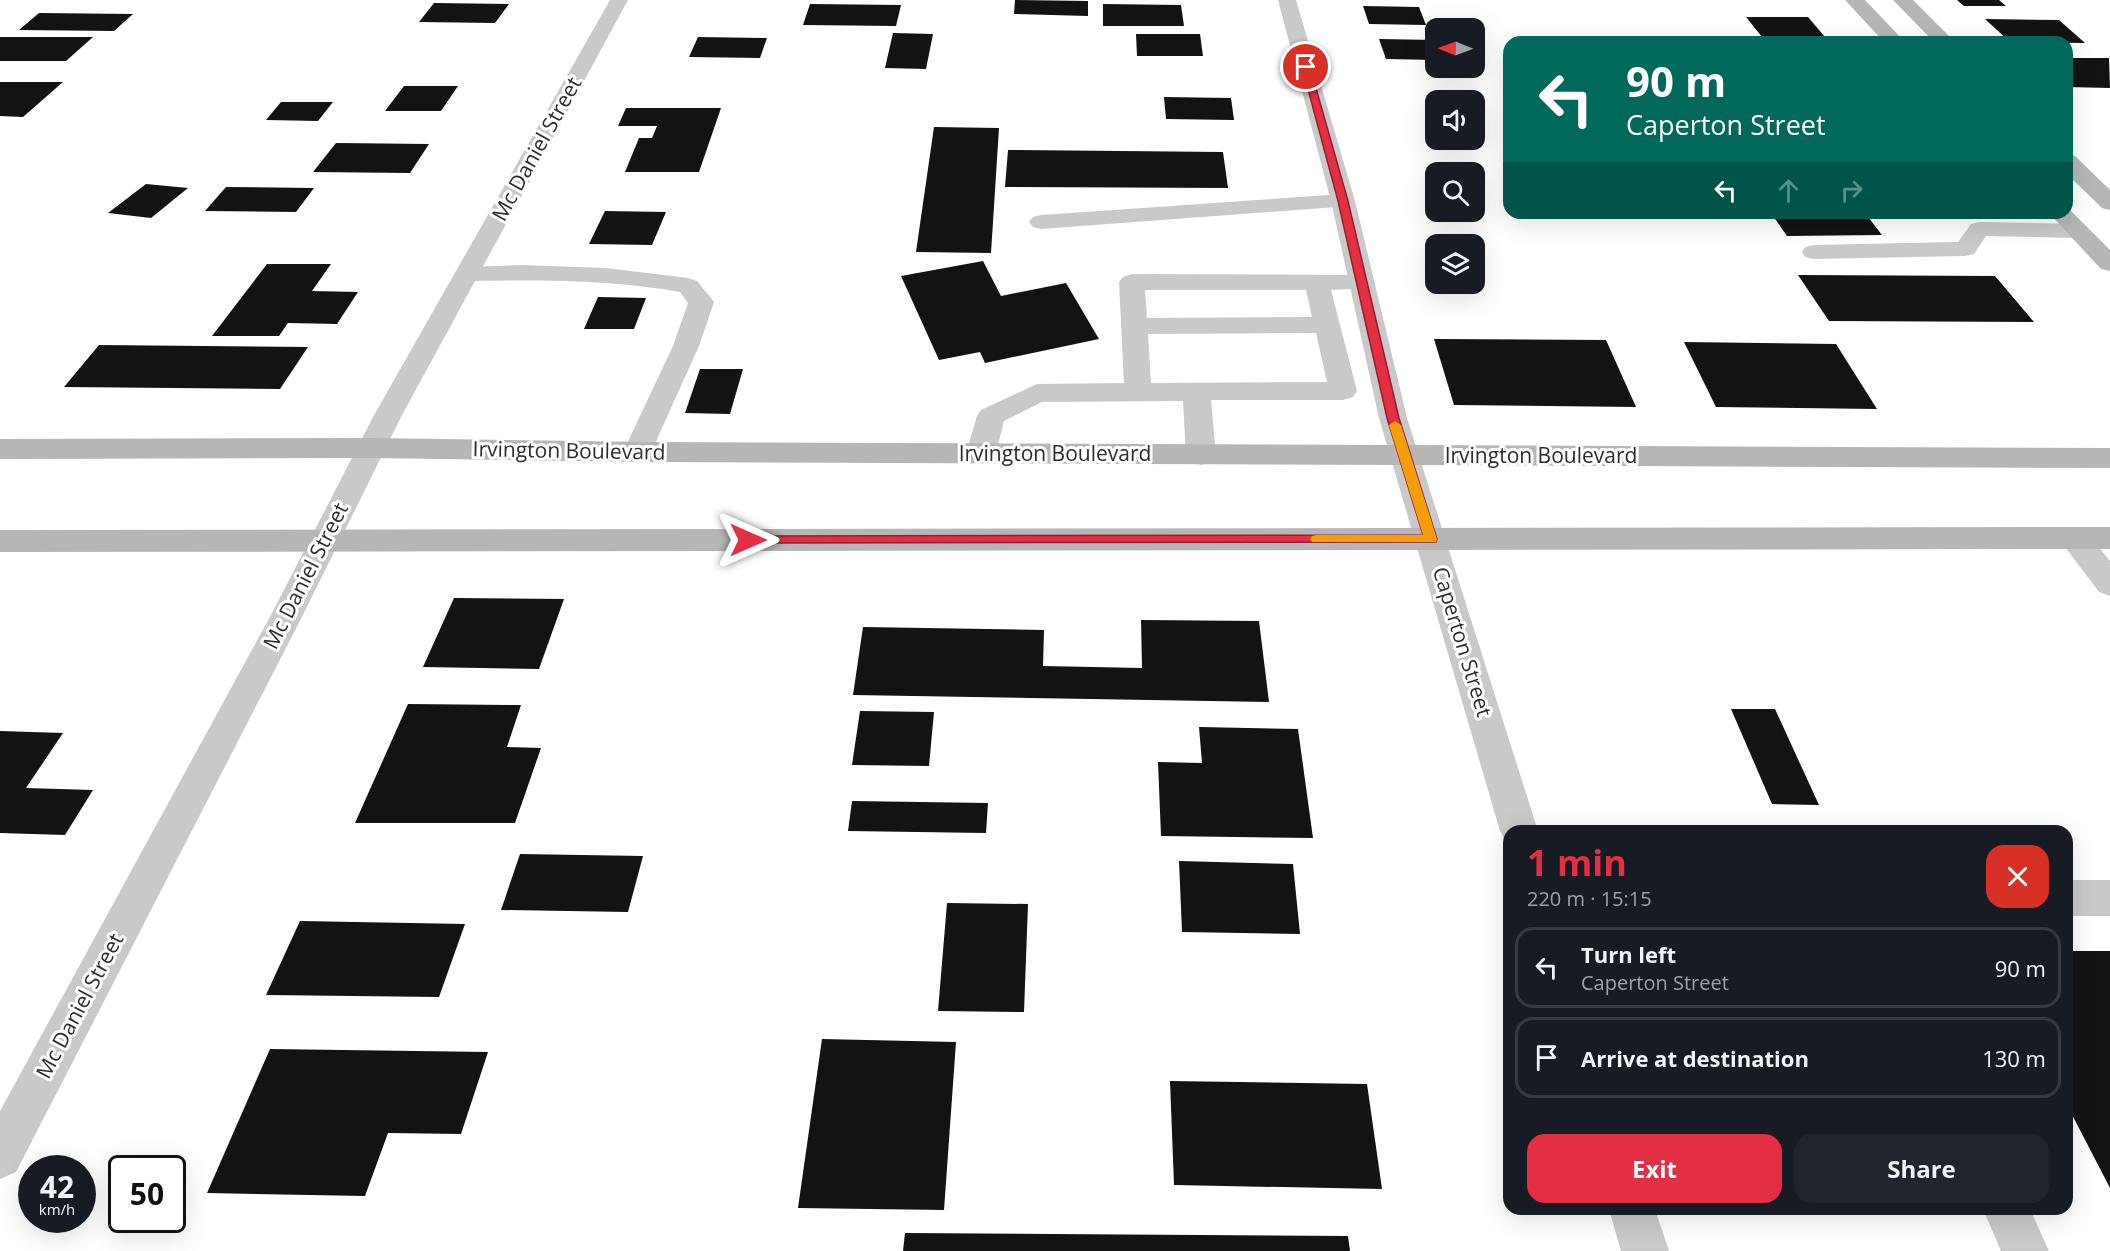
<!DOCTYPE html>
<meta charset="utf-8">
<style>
:root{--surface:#171b24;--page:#20242c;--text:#f1f3f6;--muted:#9ea1a6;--line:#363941;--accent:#e32e43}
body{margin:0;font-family:"Open Sans",sans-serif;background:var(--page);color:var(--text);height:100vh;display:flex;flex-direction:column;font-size:22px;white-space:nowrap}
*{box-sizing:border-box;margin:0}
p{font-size:20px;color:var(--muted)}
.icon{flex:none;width:33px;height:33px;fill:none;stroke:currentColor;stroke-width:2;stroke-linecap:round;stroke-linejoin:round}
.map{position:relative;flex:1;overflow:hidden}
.side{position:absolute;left:1503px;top:825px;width:570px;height:390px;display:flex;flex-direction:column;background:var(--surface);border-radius:18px;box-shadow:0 6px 24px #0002}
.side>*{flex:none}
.banner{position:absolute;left:1503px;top:36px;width:570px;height:183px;border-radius:18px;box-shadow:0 6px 24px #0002;background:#00695c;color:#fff;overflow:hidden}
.needle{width:39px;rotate:271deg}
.tools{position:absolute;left:1425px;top:18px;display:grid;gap:12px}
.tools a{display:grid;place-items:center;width:60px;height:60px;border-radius:12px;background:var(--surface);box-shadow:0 6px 24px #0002;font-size:30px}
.speed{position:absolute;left:18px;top:1155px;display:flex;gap:12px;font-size:30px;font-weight:700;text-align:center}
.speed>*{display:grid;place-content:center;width:78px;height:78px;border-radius:50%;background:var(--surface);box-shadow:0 6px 24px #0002;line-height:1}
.speed small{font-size:15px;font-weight:400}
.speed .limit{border:3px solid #111;border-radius:9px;background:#fff;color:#111}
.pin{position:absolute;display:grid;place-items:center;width:51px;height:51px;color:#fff;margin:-26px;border:3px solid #fff;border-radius:50%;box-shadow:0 2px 6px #0007}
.me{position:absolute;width:66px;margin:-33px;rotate:90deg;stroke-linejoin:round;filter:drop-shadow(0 0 4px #0008)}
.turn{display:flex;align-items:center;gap:21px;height:126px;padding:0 24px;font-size:27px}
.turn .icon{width:78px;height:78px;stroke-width:2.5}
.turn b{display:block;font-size:42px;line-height:51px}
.lanes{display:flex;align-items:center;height:57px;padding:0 24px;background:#0003;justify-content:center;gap:30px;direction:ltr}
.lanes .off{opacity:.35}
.round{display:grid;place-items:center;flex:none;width:63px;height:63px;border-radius:18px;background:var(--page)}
.summary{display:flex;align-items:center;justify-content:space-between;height:102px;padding:0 24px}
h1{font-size:36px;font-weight:700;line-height:45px;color:var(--accent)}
.action{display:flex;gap:12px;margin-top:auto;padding:12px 24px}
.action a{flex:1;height:69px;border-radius:18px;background:var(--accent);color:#fff;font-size:24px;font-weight:700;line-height:69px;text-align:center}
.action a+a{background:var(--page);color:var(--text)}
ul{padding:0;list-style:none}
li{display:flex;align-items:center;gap:18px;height:81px;margin:0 12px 9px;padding:0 12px;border:3px solid var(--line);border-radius:18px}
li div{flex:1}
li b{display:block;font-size:22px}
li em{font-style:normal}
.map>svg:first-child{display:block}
</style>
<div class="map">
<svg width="2110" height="1251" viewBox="0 0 2110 1251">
<rect width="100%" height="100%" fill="#fff"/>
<!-- building -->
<g fill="#131313">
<path d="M1015,0l73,1v15l-74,-2z"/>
<path d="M1957,0h42l7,6h-42z"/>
<path d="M434,3l75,1 -14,19 -76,-1z"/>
<path d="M810,4l91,1 -5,21 -93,-1z"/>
<path d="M1103,4l78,1 3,21h-81z"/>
<path d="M1363,6l56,1 7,18 -57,-1z"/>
<path d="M39,13l94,1 -19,17 -95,-1z"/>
<path d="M1746,17h62l17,20h-63z"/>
<path d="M1985,19l74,1 26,23 -75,-1z"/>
<path d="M893,33l40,1 -7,35 -41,-1z"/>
<path d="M1136,34h64l3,22h-66z"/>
<path d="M0,37h93l-27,24h-66z"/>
<path d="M698,37l69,1 -7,20 -71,-1z"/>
<path d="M1379,39l57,1v20l-50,-1z"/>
<path d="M2067,58h42l1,30 -43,-1z"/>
<path d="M0,82h63l-40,35 -23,-1z"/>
<path d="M404,86h54l-17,25h-56z"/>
<path d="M1164,97l67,1 3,22 -68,-1z"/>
<path d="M281,102h52l-15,19 -52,-1z"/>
<path d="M626,108h95l-22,64h-74l14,-34h13l5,-12h-39z"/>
<path d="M934,127l65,1 -8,125 -75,-1z"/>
<path d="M336,143l93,1 -19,29 -97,-1z"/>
<path d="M1008,150l215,2 5,36 -223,-1z"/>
<path d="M146,184l42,4 -37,30 -43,-5z"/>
<path d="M226,187l88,1 -18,24 -91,-1z"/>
<path d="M605,211l61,1 -14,33 -63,-1z"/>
<path d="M1771,213h94l17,22 -95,1z"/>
<path d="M983,261l18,35 65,-13 33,56 -114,24 -5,-11 -41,8 -38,-84z"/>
<path d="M267,264h64l-19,27 46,1 -21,32 -49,-1 -9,13h-67z"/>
<path d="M1798,275l197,1 39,46 -205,-1z"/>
<path d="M598,297l48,1 -12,31h-50z"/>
<path d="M1434,339l172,1 30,67 -182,-2z"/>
<path d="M1684,342l152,2 41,65 -161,-2z"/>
<path d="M99,345l209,2 -28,42 -216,-2z"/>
<path d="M700,369h43l-13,45 -45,-1z"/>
<path d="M454,598l110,1 -25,70 -116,-2z"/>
<path d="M1141,620l118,1 10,81 -416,-7 10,-68 181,3 -1,36 99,2z"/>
<path d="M408,704l113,1 -14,42 34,1 -26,75h-160z"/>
<path d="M1731,709h44l44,96 -47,-1z"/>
<path d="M860,711l74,1 -5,54 -77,-1z"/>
<path d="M1199,727l99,2 15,109 -152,-2 -3,-74 44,1z"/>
<path d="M0,731l63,2 -37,55 67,2 -28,45 -65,-2z"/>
<path d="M852,801l136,2 -2,30 -138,-2z"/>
<path d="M520,854l123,2 -15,56 -127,-2z"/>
<path d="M1179,861l114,3 7,70 -118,-2z"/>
<path d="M947,903l81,1 -4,108 -86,-1z"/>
<path d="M300,921l165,3 -26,73 -173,-2z"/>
<path d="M2067,951h43v237l-43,-83z"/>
<path d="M822,1039l134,3 -12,168 -146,-2z"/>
<path d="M270,1049l218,3 -27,82 -73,-1 -23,63 -158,-3z"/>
<path d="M1170,1081l197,3 15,105 -208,-4z"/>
<path d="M905,1233l443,3 2,15h-447z"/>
</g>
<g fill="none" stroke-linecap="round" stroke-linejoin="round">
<!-- lane -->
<g fill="#c9c9c9" fill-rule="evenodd">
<path d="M1343,194l8,2 4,5 -4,5 -310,23 -8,-2 -4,-5 4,-5 8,-2z"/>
<path d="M1979,222l99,2 8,2 4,5 -4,5 -8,2 -92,-2 -12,18 -9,2 -151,3 -9,-2 -3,-5 3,-5 9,-2 144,-3 13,-18z"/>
<path d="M522,265l84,3 82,10 9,3 17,21 -15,44 -51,113 -10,3 -10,-3 -5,-7 50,-106 15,-43 -8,-11c-71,-13 -142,-12 -213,-11l-9,-2 -3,-5 3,-5 9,-2z"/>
<path d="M1132,274l230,1 9,3 4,5 -4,5 -40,2 26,101 -4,6 -10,3h-132l5,55 -5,7 -10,3 -10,-3 -5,-7 -3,-54 -141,1 -38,19 -8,32 -5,7 -10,3 -10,-3 -5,-7 11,-37 4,-6 56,-26 87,-1 -5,-101 4,-5zM1145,290h161l6,27 -165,1zM1316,333l11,49 -176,1 -3,-49z"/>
<path d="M2075,528l11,3 24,30v35l-11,-4 -40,-53 5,-8z"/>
<rect x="2067" y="880" width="43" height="36"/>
<path d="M1983,1209h47l19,42h-48z"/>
</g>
<!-- street -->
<g fill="#c9c9c9" fill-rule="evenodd">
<path d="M610,0h18l-227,417 -98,198 -287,557 -16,7v-68l271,-496 102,-198z"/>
<path d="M1278,0h18l59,201 52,217 131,413h-29v13l-3,-2 -6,-11 -121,-413 -48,-217z"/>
<path d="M1609,1209h46l14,42h-48z"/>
</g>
<!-- secondary -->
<g fill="#b6b6b6" fill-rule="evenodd">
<path d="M1845,0h20l40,42h-21z"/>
<path d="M1893,0h20l42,42h-21z"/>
<path d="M2067,154l8,2 35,34v20l-8,-2 -35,-34z"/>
<path d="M2067,207l43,43v21l-9,-2 -52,-56h18z"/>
<path d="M372,438l278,4 1460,6v20l-1460,-6 -278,-4 -372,1v-20z"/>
<path d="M2110,527v22l-2110,3v-22z"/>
</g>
</g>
<!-- route -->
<path fill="#e32e43" stroke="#941e2c" stroke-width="1.5" d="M1306,65l4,2 38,134 51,217 38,121 -1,3 -692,1 -2,-3 6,-4 675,-1 -36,-117 -49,-217 -36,-134z"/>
<!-- slow -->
<path fill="#f59e0b" d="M1395,421l6,4 36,114 -1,3h-124l-2,-3 2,-3 4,-1h107l-34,-110z"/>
<g text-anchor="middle" stroke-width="6" stroke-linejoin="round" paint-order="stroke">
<!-- street labels -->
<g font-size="21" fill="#2c2c2c" stroke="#fff">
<text transform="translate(537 149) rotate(-61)" y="7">Mc Daniel Street</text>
<text transform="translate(569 451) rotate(1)" y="7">Irvington Boulevard</text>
<text x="1055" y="461">Irvington Boulevard</text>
<text x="1541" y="463">Irvington Boulevard</text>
<text transform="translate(306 576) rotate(-63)" y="7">Mc Daniel Street</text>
<text transform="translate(1462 642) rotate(73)" y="7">Caperton Street</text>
<text transform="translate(80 1006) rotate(-62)" y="7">Mc Daniel Street</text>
</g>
</g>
</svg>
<div class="tools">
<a><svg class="needle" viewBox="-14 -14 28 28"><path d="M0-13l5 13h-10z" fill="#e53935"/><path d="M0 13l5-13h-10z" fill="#9ea1a6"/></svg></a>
<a><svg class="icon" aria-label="sound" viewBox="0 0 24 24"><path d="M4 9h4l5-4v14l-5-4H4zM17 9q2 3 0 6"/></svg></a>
<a><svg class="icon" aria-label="search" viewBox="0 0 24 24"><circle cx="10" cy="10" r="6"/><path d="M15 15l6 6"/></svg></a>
<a><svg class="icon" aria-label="layers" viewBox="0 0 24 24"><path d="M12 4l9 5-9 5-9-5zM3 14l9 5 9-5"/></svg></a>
</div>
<div class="speed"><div>42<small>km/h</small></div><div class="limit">50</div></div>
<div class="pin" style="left:1306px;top:67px;background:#d93025"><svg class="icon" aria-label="arrive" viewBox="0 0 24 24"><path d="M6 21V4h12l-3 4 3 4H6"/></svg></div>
<svg class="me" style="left:748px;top:540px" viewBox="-20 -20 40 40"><path d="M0-17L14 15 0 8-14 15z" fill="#e32e43" stroke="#fff" stroke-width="4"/></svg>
<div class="banner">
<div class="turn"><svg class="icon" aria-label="left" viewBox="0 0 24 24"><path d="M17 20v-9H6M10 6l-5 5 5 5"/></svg><div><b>90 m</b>Caperton Street</div></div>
<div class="lanes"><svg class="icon" aria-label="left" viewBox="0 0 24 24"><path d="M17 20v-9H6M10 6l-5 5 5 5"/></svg><svg class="icon off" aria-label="ahead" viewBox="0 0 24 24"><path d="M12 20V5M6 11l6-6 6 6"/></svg><svg class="icon off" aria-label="right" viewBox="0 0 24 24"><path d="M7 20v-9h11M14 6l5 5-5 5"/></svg></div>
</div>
<section class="side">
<div class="summary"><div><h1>1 min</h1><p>220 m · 15:15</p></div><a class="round" style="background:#d93025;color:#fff"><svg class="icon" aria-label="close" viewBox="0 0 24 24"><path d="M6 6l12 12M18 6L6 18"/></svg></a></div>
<ul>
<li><svg class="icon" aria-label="left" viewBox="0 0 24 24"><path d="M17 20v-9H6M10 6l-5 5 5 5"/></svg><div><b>Turn left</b><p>Caperton Street</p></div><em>90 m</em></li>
<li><svg class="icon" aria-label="arrive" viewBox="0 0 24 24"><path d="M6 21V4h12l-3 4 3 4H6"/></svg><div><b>Arrive at destination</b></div><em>130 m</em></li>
</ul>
<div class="action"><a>Exit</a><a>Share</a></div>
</section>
</div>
